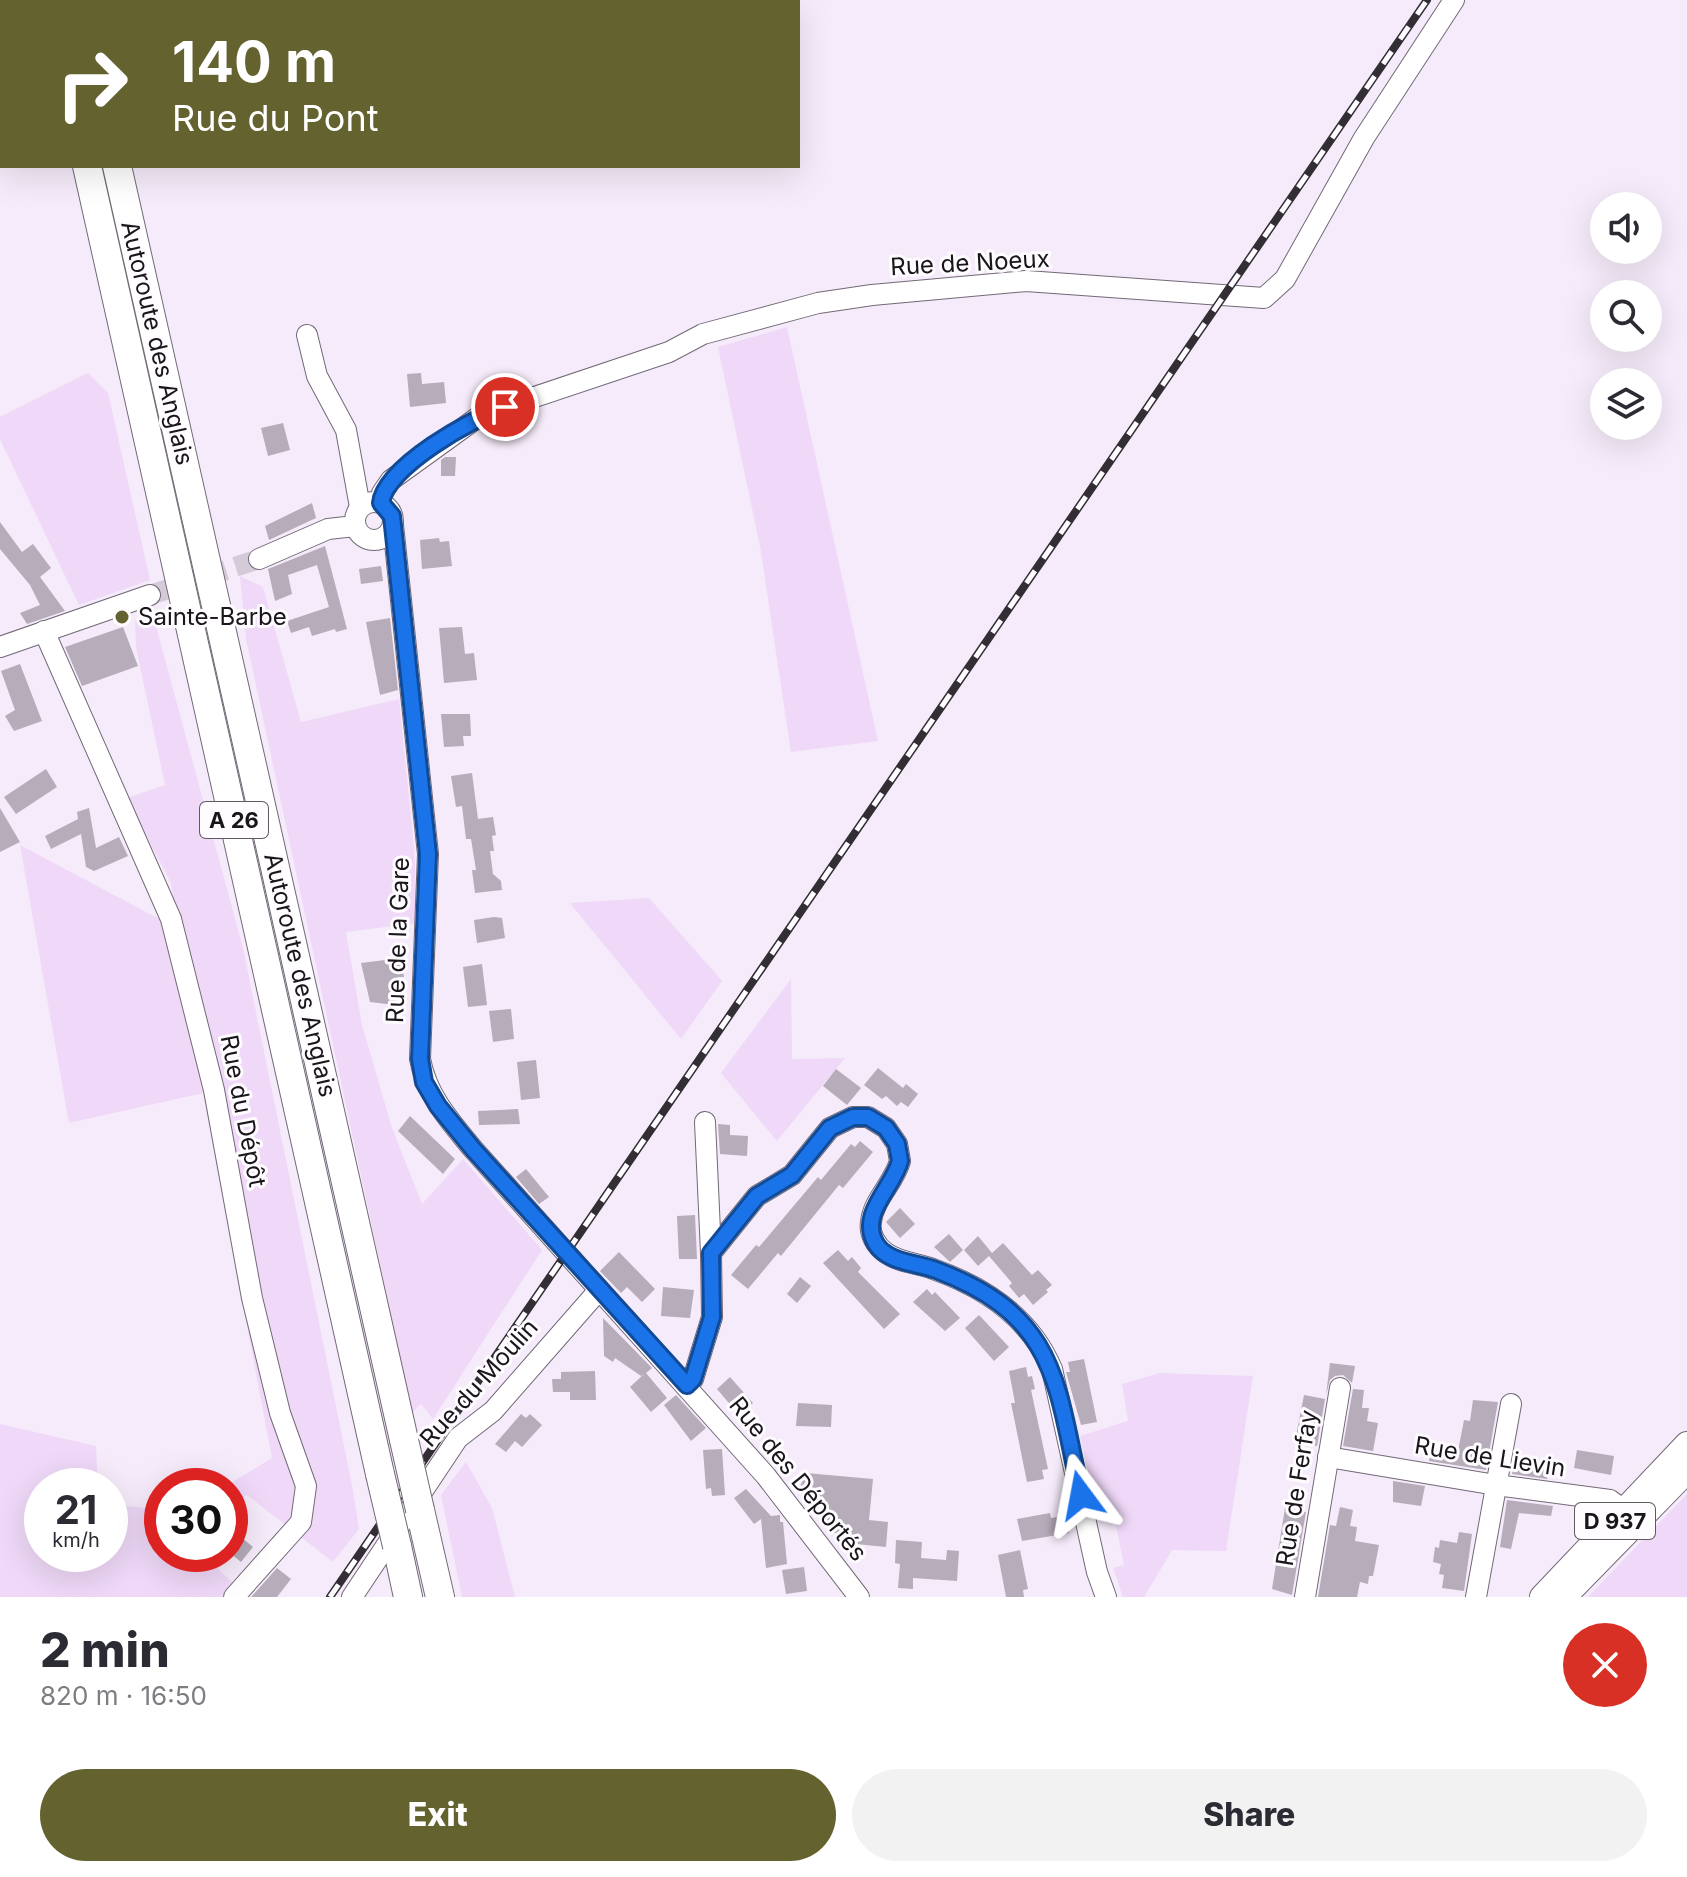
<!DOCTYPE html>
<meta charset="utf-8">
<style>
:root{--surface:#fff;--page:#f2f2f3;--text:#2b2b33;--muted:#7c7c81;--accent:#64622f}
body{margin:0;font-family:Inter,sans-serif;background:var(--page);color:var(--text);height:100vh;display:flex;flex-direction:column;font-size:30px;white-space:nowrap}
*{box-sizing:border-box;margin:0}
p{font-size:26px;color:var(--muted)}
.icon{flex:none;width:44px;height:44px;fill:none;stroke:currentColor;stroke-width:2;stroke-linecap:round;stroke-linejoin:round}
.map{position:relative;height:1597px;overflow:hidden}
.details{display:flex;flex-direction:column;background:var(--surface);flex:1}
.details>*{flex:none}
.top-card{position:absolute;left:0px;top:0px;width:800px;height:168px;box-shadow:0 8px 32px #0002;background:#64622f;color:#fff;overflow:hidden}
.tools{position:absolute;left:1590px;top:192px;display:grid;gap:16px}
.tools a{display:grid;place-items:center;width:72px;height:72px;border-radius:50%;background:var(--surface);box-shadow:0 8px 32px #0002;font-size:40px}
.speed{position:absolute;left:24px;top:1468px;display:flex;gap:16px;font-size:40px;font-weight:700;text-align:center}
.speed>*{display:grid;place-content:center;width:104px;height:104px;border-radius:50%;background:var(--surface);box-shadow:0 8px 32px #0002;line-height:1}
.speed small{font-size:20px;font-weight:400}
.speed .limit{border:12px solid #d22;background:#fff;color:#111}
.pin{position:absolute;display:grid;place-items:center;width:68px;height:68px;color:#fff;margin:-34px;border:4px solid #fff;border-radius:50%;box-shadow:0 2px 8px #0007}
.me{position:absolute;width:88px;margin:-44px;rotate:347deg;stroke-linejoin:round;filter:drop-shadow(0 0 6px #0008)}
.turn{display:flex;align-items:center;gap:28px;height:168px;padding:0 40px;font-size:36px}
.turn .icon{width:104px;height:104px;stroke-width:2.5}
.turn b{display:block;font-size:56px;line-height:68px}
.round{display:grid;place-items:center;flex:none;width:84px;height:84px;border-radius:42px;background:var(--page)}
.summary{display:flex;align-items:center;justify-content:space-between;height:136px;padding:0 40px}
h1{font-size:48px;font-weight:800;line-height:60px}
.primary-button{display:flex;gap:16px;margin-top:auto;padding:16px 40px}
.primary-button a{flex:1;height:92px;border-radius:48px;background:var(--accent);color:#fff;font-size:32px;font-weight:800;line-height:92px;text-align:center}
.primary-button a+a{background:var(--page);color:var(--text)}
.map>svg:first-child{display:block}
</style>
<div class="map">
<svg width="1687" height="1597" viewBox="0 0 1687 1597">
<rect width="100%" height="100%" fill="#f6ebfa"/>
<!-- green -->
<g fill="#efd8f8">
<path d="M787,327l91,414 -87,11 -31,-206 -42,-199z"/>
<path d="M88,373l20,20 42,187 -71,25 -79,-166v-22z"/>
<path d="M240,576l23,11 38,135 98,-23 15,148 3,76 -71,9 16,93 30,103 30,76 41,-45 79,91 -109,169 -12,-15 -9,9 -166,-774z"/>
<path d="M153,615l90,333 110,542 6,39 -26,33 -86,-67 -17,9v-18h-4l46,-28 -69,-365 -134,30 -49,-278 158,84 -7,-46 -44,-85 38,-13 -29,-138 -1,-26z"/>
<path d="M649,898l73,83 -41,58 -111,-136z"/>
<path d="M791,979l1,80 53,-1 -68,83 -56,-68z"/>
<path d="M1160,1373l93,3 -27,175 -54,-1 -28,47h-21l-10,-29 11,-3 -12,-59 -15,2 -17,-72 48,-15 -6,-37z"/>
<path d="M0,1424l96,22 2,40h-56v68h68v-50l52,6v44h40l31,29 -11,14h-222z"/>
<path d="M466,1462l26,46 23,89h-53l-21,-102z"/>
<path d="M1687,1494v103h-99z"/>
</g>
<!-- building -->
<g fill="#b6acba">
<path d="M421,373l1,11 22,-2 2,21 -36,4 -3,-33z"/>
<path d="M283,423l7,27 -22,6 -7,-28z"/>
<path d="M445,457h11l-1,19h-14v-16z"/>
<path d="M312,503l4,15 -47,22 -4,-14z"/>
<path d="M0,522l22,30 11,-8 18,24 -11,9 25,34 -38,13 -7,-11 20,-8 -10,-20 -30,-36z"/>
<path d="M439,538l1,4 9,-1 3,25 -30,3 -2,-29z"/>
<path d="M325,546l22,83 -11,3 -1,-3 -23,7 -3,-9 -18,6 -4,-12 42,-14 -12,-42 -29,10 4,19 -17,7 -7,-32z"/>
<path d="M381,566l2,15 -22,3 -2,-15z"/>
<path d="M390,618l8,72 -18,5 -14,-73z"/>
<path d="M123,627l15,39 -56,20 -17,-39z"/>
<path d="M462,627l3,27 9,-1 3,27 -33,3 -5,-55z"/>
<path d="M20,664l22,57 -28,10 -9,-15 10,-6 -14,-39z"/>
<path d="M441,714h29l1,22h-8l1,10 -20,1z"/>
<path d="M46,769l11,18 -41,27 -12,-17z"/>
<path d="M472,773l6,46 15,-2 3,18 -4,1 2,15h-4l3,23 8,7 1,9 -27,3 -3,-23h4l-5,-31h-5l-4,-33 -6,1 -5,-31z"/>
<path d="M0,808l20,34 -20,10z"/>
<path d="M89,808l7,40 23,-11 9,19 -34,15 -8,-4 -5,-33 -30,15 -6,-13 33,-17 -1,-7z"/>
<path d="M494,917l8,1 3,20 -28,5 -3,-23z"/>
<path d="M401,958l3,19h-6l-3,28 -25,-3 -9,-39z"/>
<path d="M482,964l5,41 -19,2 -5,-40z"/>
<path d="M511,1009l3,30 -21,3 -4,-31z"/>
<path d="M536,1060l4,38 -19,2 -4,-38z"/>
<path d="M878,1068l25,20 3,-4 12,10 -10,13 -7,-5 -4,4 -11,-10 -4,3 -18,-14z"/>
<path d="M836,1069l25,19 -14,17 -24,-19z"/>
<path d="M518,1109l2,15 -41,1 -1,-14z"/>
<path d="M410,1116l45,43 -12,15 -45,-43z"/>
<path d="M718,1124l12,1v10l18,1 -1,20 -27,-2z"/>
<path d="M860,1141l13,11 -30,36 -4,-3 -58,71 -3,-3 -30,36 -17,-14 25,-30 3,2 59,-70 3,3 30,-36 4,3z"/>
<path d="M526,1169l23,28 -10,7 -23,-27z"/>
<path d="M900,1208l15,16 -15,14 -14,-16z"/>
<path d="M695,1215l2,44h-18l-2,-43z"/>
<path d="M949,1234l14,16 -13,12 -16,-15z"/>
<path d="M978,1236l14,17 11,-10 29,32 6,-5 14,15 -6,5 2,2 -15,13 -9,-11 -5,4 -10,-12 3,-3 -23,-27 -11,10 -14,-16z"/>
<path d="M838,1250l10,11 4,-4 9,11 -3,4 42,42 -16,15 -61,-66z"/>
<path d="M619,1252l36,37 -13,13 -15,-15 -6,6 -21,-22z"/>
<path d="M800,1277l11,9 -14,17 -10,-9z"/>
<path d="M663,1287l31,3 -4,28 -29,-2z"/>
<path d="M927,1289l5,6 3,-3 25,26 -15,13 -32,-29z"/>
<path d="M979,1315l30,32 -15,14 -29,-33z"/>
<path d="M603,1318l49,50 -6,5 21,25 -16,14 -21,-25 15,-14 -4,3 -26,-18 -2,4 -9,-6z"/>
<path d="M1084,1359l13,63 -16,3 -15,-53h4l-2,-10z"/>
<path d="M1330,1363l25,3 -3,17 -9,-8 -8,1 -5,4 -4,15z"/>
<path d="M1026,1367l2,10 4,-1 3,13 -4,1 17,79 -6,1 2,9 -17,3 -16,-79h4l-6,-32z"/>
<path d="M595,1371l1,29h-26v-8h-17l-1,-13h9v-7z"/>
<path d="M730,1377l23,26 -14,12 -22,-26z"/>
<path d="M1353,1389l11,1 -2,18h7l-2,13 11,2 -5,28 -30,-5z"/>
<path d="M676,1395l30,33 -15,13 -27,-36z"/>
<path d="M1304,1395l21,4 -8,47 -13,-2 -2,-7 -6,-1z"/>
<path d="M1473,1400l25,2 -12,68 -57,-9 3,-14 26,4 6,-31 6,1z"/>
<path d="M798,1403l34,2 -1,22 -35,-1z"/>
<path d="M521,1414l5,4 4,-4 12,11 -20,22 -7,-6 -9,11 -11,-8z"/>
<path d="M722,1449l3,46 -13,1 -1,-8 -5,1 -3,-39z"/>
<path d="M1577,1450l37,6 -3,19 -37,-7z"/>
<path d="M1514,1462l35,3 -2,14 -35,-5z"/>
<path d="M806,1473l67,6 -4,41 19,2 -2,25 -50,-5 1,-9h-7l1,-11 -8,-1 2,-15 -27,-15z"/>
<path d="M1393,1481l32,5 -4,20 -28,-4z"/>
<path d="M746,1489l25,27 9,-1v7h3l4,42 -21,4 -5,-49 -7,5 -20,-26z"/>
<path d="M1507,1500l46,6 -2,10 -32,-3 -8,36 -11,-2z"/>
<path d="M1340,1507l13,3 -3,16 7,1 -2,14 24,4 -6,31h-4l-1,8 -8,-2 -3,15h-39l12,-72 6,1z"/>
<path d="M1285,1508l21,4 -14,83 -20,-6z"/>
<path d="M1050,1513l1,5 15,-2 3,17 -47,8 -5,-22z"/>
<path d="M1459,1532l13,2 -8,57 -22,-3 2,-13 -5,-1 2,-10 -8,-2 2,-15 4,1 1,-8 17,3z"/>
<path d="M241,1537l12,10 -12,15 -11,-9z"/>
<path d="M896,1540l26,2 -1,16 25,2 1,-10 12,1 -2,30 -44,-3v11l-15,-1 2,-24 -5,-1z"/>
<path d="M1020,1550l8,39 -5,1 1,7h-18l-8,-42z"/>
<path d="M804,1567l3,24 -21,3 -4,-24z"/>
<path d="M277,1568l14,11 -14,18h-26z"/>
</g>
<g fill="none" stroke-linecap="round" stroke-linejoin="round">
<!-- minor-tunnel -->
<path stroke="#d5cbd8" stroke-width="20" stroke-dasharray="20 10" stroke-linecap="butt" d="M150,595l109,-36"/>
<defs>
<g id="minor">
<path d="M307,335l10,41 29,54 14,77"/>
<circle cx="374" cy="521" r="19"/>
<path d="M381,503l1,-10 9,-13 90,-65 188,-63 34,-18 115,-31 54,-8 154,-14 238,17 21,-19 79,-141 90,-138"/>
<path d="M393,525l35,329 -8,205c7,37 29,61 53,90l293,327 93,121"/>
<path d="M259,559l69,-30 27,-3"/>
<path d="M44,631l127,288 43,171 38,208 28,115 26,73 -5,36 -67,75"/>
<path d="M0,647l150,-52"/>
<path d="M705,1122l6,131"/>
<path d="M687,1385l6,-6 19,-62 -1,-64 46,-57 35,-21 38,-47 23,-11h15l18,11 11,16 3,17c-6,22 -27,39 -29,61 -2,12 5,24 15,31 14,10 32,10 47,16 51,18 97,48 119,100l45,203 9,25"/>
<path d="M1328,1457l168,28 114,15 25,18"/>
<path d="M352,1597l106,-159 35,-27 106,-121"/>
<path d="M1305,1597l35,-209"/>
<path d="M1476,1597l35,-193"/>
</g>
<g id="major">
<path d="M1542,1597l145,-153"/>
<path d="M1564,1597l123,-126"/>
</g>
<g id="highway">
<path d="M50,0l1,2"/>
<path d="M80,0v2"/>
<path d="M87,166l293,1308"/>
<path d="M117,166l287,1274"/>
<path d="M420,1510l20,87"/>
<path d="M397,1546l11,51"/>
</g>
</defs>
<!-- minor casing -->
<use href="#minor" stroke="#726976" stroke-width="22"/>
<!-- major casing -->
<use href="#major" stroke="#726976" stroke-width="26"/>
<!-- highway casing -->
<use href="#highway" stroke="#726976" stroke-width="30"/>
<!-- minor -->
<use href="#minor" stroke="#fff" stroke-width="20"/>
<!-- major -->
<use href="#major" stroke="#fff" stroke-width="24"/>
<!-- highway -->
<use href="#highway" stroke="#fff" stroke-width="28"/>
<defs>
<path id="rail" d="M330,1597l1097,-1597"/>
</defs>
<!-- rail casing -->
<use href="#rail" stroke="#322e34" stroke-width="8"/>
<!-- rail -->
<use href="#rail" stroke="#fefcff" stroke-width="5" stroke-dasharray="15" stroke-linecap="butt"/>
<defs>
<g id="highway-bridge">
<path d="M404,1440l16,70"/>
<path d="M380,1474l17,72"/>
</g>
</defs>
<!-- highway-bridge casing -->
<use href="#highway-bridge" stroke="#726976" stroke-width="30" stroke-linecap="butt"/>
<!-- highway-bridge -->
<use href="#highway-bridge" stroke="#fff" stroke-width="28"/>
</g>
<g fill="none" stroke-linecap="round" stroke-linejoin="round">
<defs>
<path id="route" d="M505,407c-32,11 -120,60 -124,96l11,13 36,338 -8,205 4,23 14,24 35,43 214,236 6,-6 19,-62 -1,-64 46,-57 35,-21 38,-47 23,-11h15l18,11 11,16 3,17c-7,27 -42,53 -24,83 12,19 42,19 60,26 122,46 120,113 145,225"/>
</defs>
<!-- route casing -->
<use href="#route" stroke="#114b97" stroke-width="20"/>
<!-- route -->
<use href="#route" stroke="#1a73e8" stroke-width="14"/>
</g>
<!-- markers -->
<circle fill="#64622f" stroke="#fefcff" stroke-width="3" cx="122" cy="617" r="8"/>
<g text-anchor="middle" stroke-width="6" stroke-linejoin="round" paint-order="stroke">
<!-- shield labels -->
<g fill="#fefcff" stroke="#5e5a5f" stroke-width="2">
<rect x="200" y="802" width="68" height="36" rx="6"/>
<rect x="1575" y="1503" width="80" height="36" rx="6"/>
</g>
<g font-size="22" font-weight="bold" fill="#19151a">
<text x="234" y="828">A 26</text>
<text x="1615" y="1529">D 937</text>
</g>
<!-- street labels -->
<g font-size="24" fill="#19151a" stroke="#fefcff">
<text transform="translate(970 263) rotate(-3)" y="8">Rue de Noeux</text>
<text transform="translate(157 343) rotate(77)" y="8">Autoroute des Anglais</text>
<text transform="translate(398 940) rotate(-88)" y="8">Rue de la Gare</text>
<text transform="translate(300 975) rotate(77)" y="8">Autoroute des Anglais</text>
<text transform="translate(243 1111) rotate(79)" y="8">Rue du Dépôt</text>
<text transform="translate(479 1383) rotate(-48)" y="8">Rue du Moulin</text>
<text transform="translate(1490 1457) rotate(9)" y="8">Rue de Lievin</text>
<text transform="translate(798 1479) rotate(51)" y="8">Rue des Déportés</text>
<text transform="translate(1297 1488) rotate(-81)" y="8">Rue de Ferfay</text>
</g>
<!-- poi labels -->
<g font-size="24" fill="#19151a" stroke="#fefcff" text-anchor="start">
<text x="138" y="625">Sainte-Barbe</text>
</g>
</g>
</svg>
<div class="tools">
<a><svg class="icon" aria-label="sound" viewBox="0 0 24 24"><path d="M4 9h4l5-4v14l-5-4H4zM17 9q2 3 0 6"/></svg></a>
<a><svg class="icon" aria-label="search" viewBox="0 0 24 24"><circle cx="10" cy="10" r="6"/><path d="M15 15l6 6"/></svg></a>
<a><svg class="icon" aria-label="layers" viewBox="0 0 24 24"><path d="M12 4l9 5-9 5-9-5zM3 14l9 5 9-5"/></svg></a>
</div>
<div class="speed"><div>21<small>km/h</small></div><div class="limit">30</div></div>
<div class="pin" style="left:505px;top:407px;background:#d93025"><svg class="icon" aria-label="arrive" viewBox="0 0 24 24"><path d="M6 21V4h12l-3 4 3 4H6"/></svg></div>
<svg class="me" style="left:1081px;top:1495px" viewBox="-20 -20 40 40"><path d="M0-17L14 15 0 8-14 15z" fill="#1a73e8" stroke="#fff" stroke-width="4"/></svg>
<div class="top-card">
<div class="turn"><svg class="icon" aria-label="right" viewBox="0 0 24 24"><path d="M7 20v-9h11M14 6l5 5-5 5"/></svg><div><b>140 m</b>Rue du Pont</div></div>
</div>
</div>
<section class="details">
<div class="summary"><div><h1>2 min</h1><p>820 m · 16:50</p></div><a class="round" style="background:#d93025;color:#fff"><svg class="icon" aria-label="close" viewBox="0 0 24 24"><path d="M6 6l12 12M18 6L6 18"/></svg></a></div>
<div class="primary-button"><a>Exit</a><a>Share</a></div>
</section>
